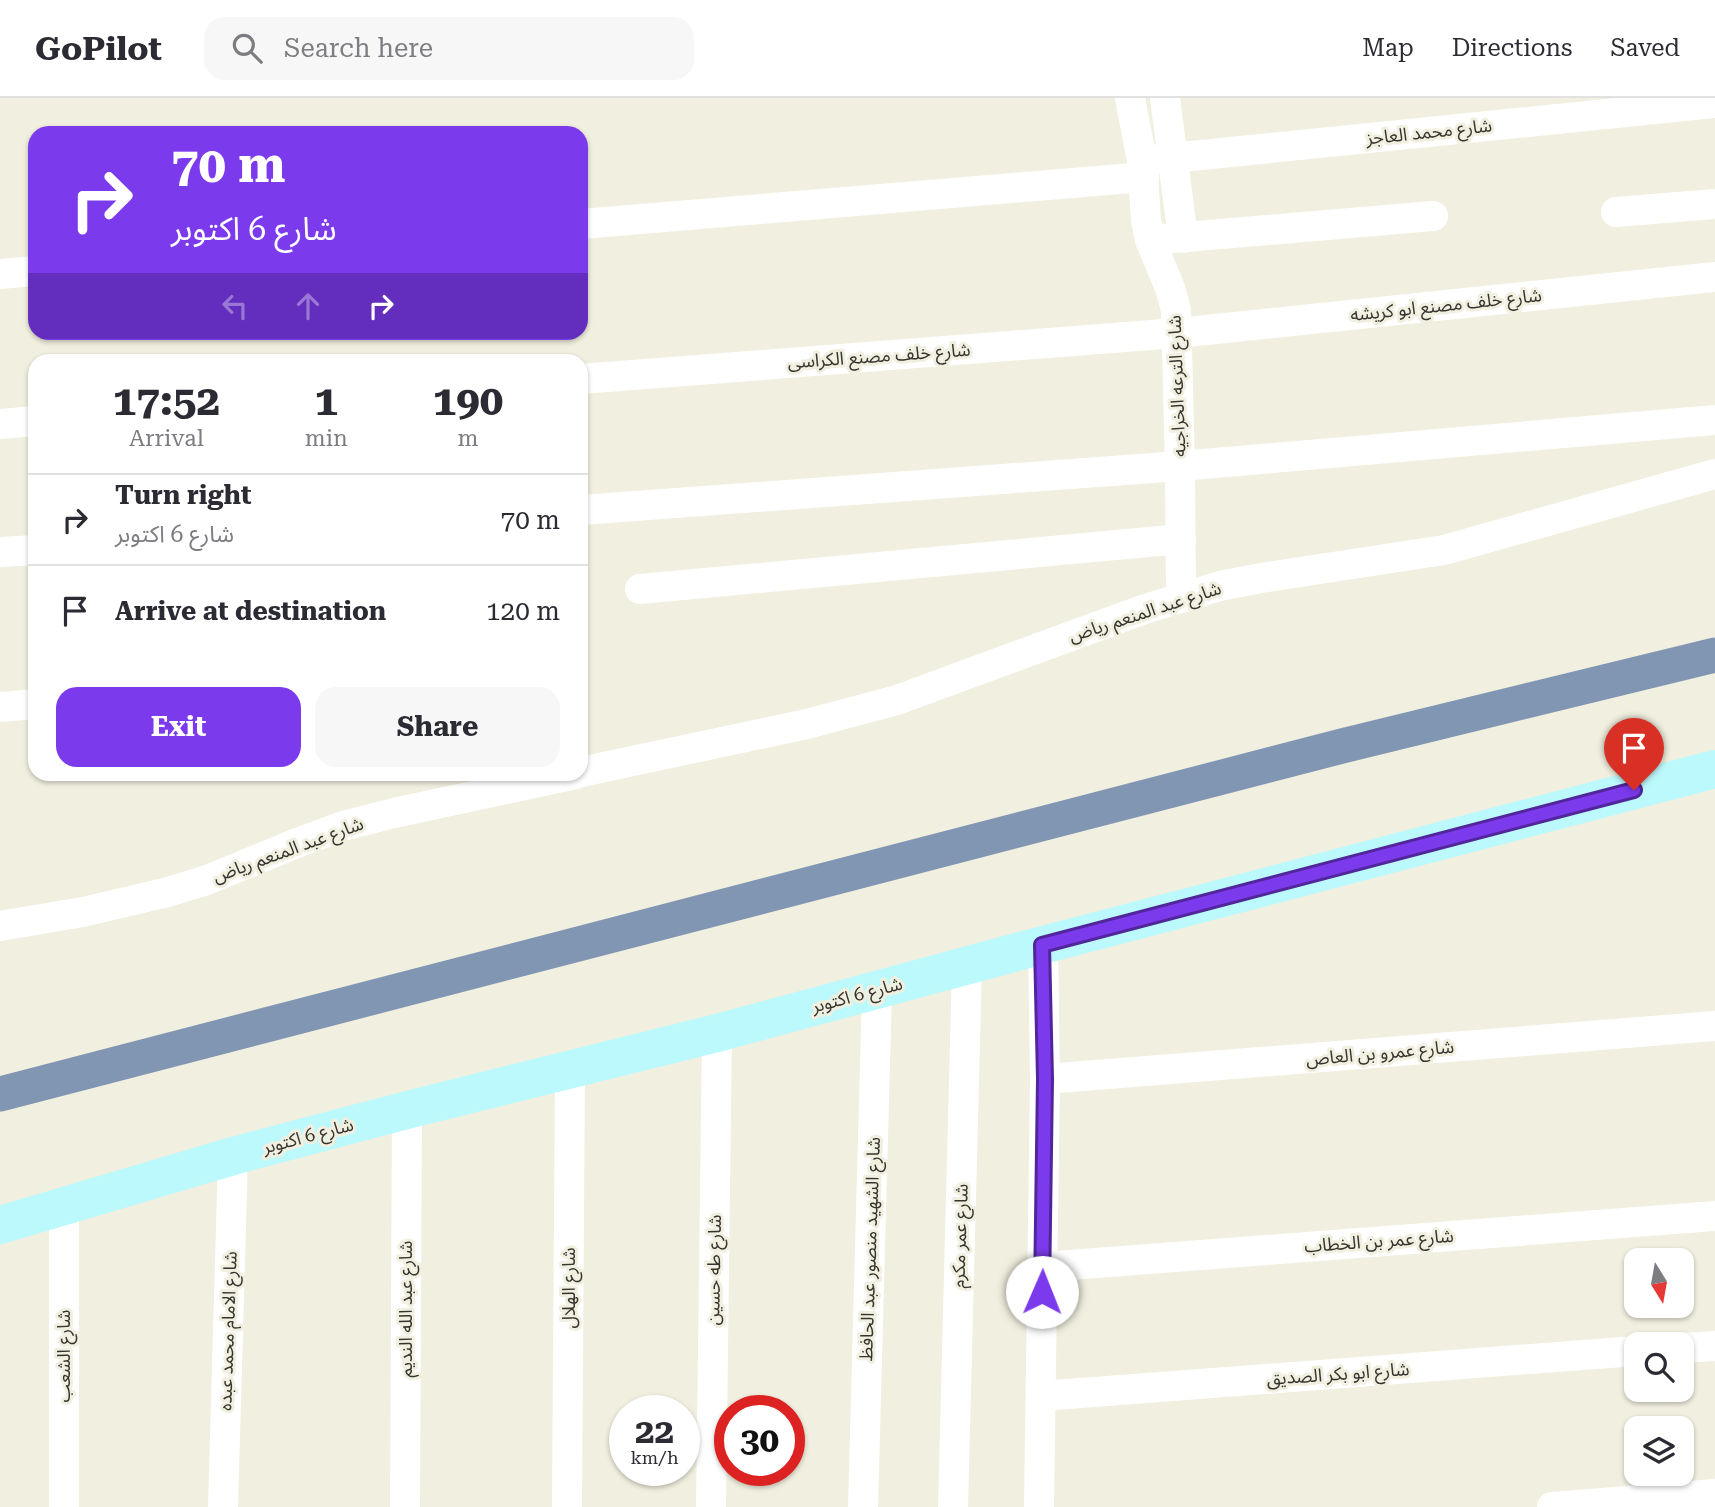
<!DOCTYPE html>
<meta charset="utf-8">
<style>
:root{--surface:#fff;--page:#f7f7f7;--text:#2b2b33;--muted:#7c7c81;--line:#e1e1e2;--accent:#7c3aed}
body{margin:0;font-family:"Roboto Serif","Noto Sans Arabic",serif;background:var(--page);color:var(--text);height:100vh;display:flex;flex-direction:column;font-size:26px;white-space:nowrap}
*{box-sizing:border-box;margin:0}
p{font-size:23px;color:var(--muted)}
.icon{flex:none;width:38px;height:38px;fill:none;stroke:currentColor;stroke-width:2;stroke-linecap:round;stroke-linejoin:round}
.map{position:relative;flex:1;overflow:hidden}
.details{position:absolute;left:28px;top:256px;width:560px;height:427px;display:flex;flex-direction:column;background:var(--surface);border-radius:21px;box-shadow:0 2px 5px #0004}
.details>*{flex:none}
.banner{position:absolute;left:28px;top:28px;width:560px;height:214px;border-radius:21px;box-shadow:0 2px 5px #0004;background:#7c3aed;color:#fff;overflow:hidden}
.needle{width:46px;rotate:169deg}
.buttons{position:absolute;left:1624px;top:1150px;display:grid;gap:14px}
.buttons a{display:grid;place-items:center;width:70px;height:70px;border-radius:14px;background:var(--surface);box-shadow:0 2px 5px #0004;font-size:35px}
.speed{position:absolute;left:609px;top:1297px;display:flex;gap:14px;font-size:35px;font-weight:700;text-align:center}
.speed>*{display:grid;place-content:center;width:91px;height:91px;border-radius:50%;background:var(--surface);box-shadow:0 2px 5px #0004;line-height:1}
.speed small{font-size:18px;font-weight:400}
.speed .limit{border:10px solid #d22;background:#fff;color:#111}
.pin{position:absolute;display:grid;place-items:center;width:60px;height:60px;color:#fff;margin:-72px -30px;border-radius:50% 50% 50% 0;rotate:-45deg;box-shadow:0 0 7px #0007}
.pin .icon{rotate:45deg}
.me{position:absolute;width:77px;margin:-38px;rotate:1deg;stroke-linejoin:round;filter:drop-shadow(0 0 5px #0008)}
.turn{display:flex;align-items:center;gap:24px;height:147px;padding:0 28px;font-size:32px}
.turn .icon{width:91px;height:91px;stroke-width:2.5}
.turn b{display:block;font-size:49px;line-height:60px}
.lanes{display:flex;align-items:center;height:66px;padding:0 28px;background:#0003;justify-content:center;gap:35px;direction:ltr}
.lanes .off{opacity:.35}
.eta{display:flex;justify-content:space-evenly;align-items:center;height:119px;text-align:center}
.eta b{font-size:42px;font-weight:700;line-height:49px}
.cta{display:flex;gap:14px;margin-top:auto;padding:14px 28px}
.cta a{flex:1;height:80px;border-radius:21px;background:var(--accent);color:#fff;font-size:28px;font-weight:700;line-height:80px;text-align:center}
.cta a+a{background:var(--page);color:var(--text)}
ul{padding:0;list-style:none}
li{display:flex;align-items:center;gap:21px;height:91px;padding:0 28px;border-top:2px solid var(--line)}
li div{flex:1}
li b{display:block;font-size:26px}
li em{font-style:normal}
header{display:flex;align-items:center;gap:42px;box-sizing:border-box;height:98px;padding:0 35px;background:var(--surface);border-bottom:2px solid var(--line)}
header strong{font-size:33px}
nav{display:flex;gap:38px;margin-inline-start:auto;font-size:24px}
.search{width:490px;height:63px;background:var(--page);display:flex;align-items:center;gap:18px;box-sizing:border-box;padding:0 24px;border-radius:21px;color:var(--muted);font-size:26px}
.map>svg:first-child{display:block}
</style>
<header>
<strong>GoPilot</strong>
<div class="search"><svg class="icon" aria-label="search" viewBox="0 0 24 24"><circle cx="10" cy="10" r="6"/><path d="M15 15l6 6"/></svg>Search here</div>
<nav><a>Map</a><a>Directions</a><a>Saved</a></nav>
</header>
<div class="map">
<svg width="1715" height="1409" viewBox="0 0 1715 1409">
<rect width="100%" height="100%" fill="#f1efdf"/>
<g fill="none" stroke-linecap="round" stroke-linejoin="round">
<!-- canal -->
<path stroke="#8196b3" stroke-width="35" d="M0,996l1342,-348 373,-91"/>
<!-- street -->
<g stroke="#fff" stroke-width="30">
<path d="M1130,0l12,63 4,59 4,20 20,48 6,22 4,156 1,131"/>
<path d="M1165,0l18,140"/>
<path d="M1142,63l573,-58"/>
<path d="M1616,114l99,-8"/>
<path d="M581,126l563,-47"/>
<path d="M1150,142l283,-24"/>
<path d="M0,176l35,-3"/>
<path d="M581,281l596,-46 538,-56"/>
<path d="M0,326l35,-3"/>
<path d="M581,412l599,-44 535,-46"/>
<path d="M0,454l35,-2"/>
<path d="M640,491l541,-50"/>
<path d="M0,609l35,-3"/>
<path d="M581,674l226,-48 90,-24 248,-91 75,-23 41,-8 183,-28 271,-76"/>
<path d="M0,828l83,-14 85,-20 39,-12 90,-37 46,-17 51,-13 182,-39"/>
<path d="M1045,981l670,-53"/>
<path d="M1043,1169l672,-51"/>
<path d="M1682,1250l33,-2"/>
<path d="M1041,1298l595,-45"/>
<path d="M64,1409v-301"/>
<path d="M223,1409l10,-351"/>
<path d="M405,1409l2,-397"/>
<path d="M567,1409l3,-438"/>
<path d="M711,1409l6,-474"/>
<path d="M863,1409l14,-517"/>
<path d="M953,1409l14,-542"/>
<path d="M1039,1409l6,-428 -2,-134"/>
<path d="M1552,1409l163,-13"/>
</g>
<!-- secondary -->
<path stroke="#bcf9fc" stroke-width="38" d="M0,1127l233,-69 174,-46 310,-77 326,-88 672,-176"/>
</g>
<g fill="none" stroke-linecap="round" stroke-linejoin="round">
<defs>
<path id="route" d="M1042,1194l3,-213 -3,-134 592,-155"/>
</defs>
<!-- route casing -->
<use href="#route" stroke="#51269a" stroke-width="18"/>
<!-- route -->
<use href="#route" stroke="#7c3aed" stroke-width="12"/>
</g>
<g text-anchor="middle" stroke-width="6" stroke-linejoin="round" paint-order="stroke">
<!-- street labels -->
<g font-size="18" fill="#35342e" stroke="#f1efdf">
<text transform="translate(1429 34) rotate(-6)" y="6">شارع محمد العاجز</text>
<text transform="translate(1446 207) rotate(-6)" y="6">شارع خلف مصنع ابو كريشه</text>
<text transform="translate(879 258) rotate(-4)" y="6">شارع خلف مصنع الكراسى</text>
<text transform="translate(1177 288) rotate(-92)" y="6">شارع الترعه الخراجيه</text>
<text transform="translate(1145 514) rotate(-18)" y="6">شارع عبد المنعم رياض</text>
<text transform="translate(288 752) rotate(-20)" y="6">شارع عبد المنعم رياض</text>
<text transform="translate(857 897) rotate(-15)" y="6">شارع 6 اكتوبر</text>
<text transform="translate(1380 955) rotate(-5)" y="6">شارع عمرو بن العاص</text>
<text transform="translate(308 1038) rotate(-15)" y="6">شارع 6 اكتوبر</text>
<text transform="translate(960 1138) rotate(-88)" y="6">شارع عمر مكرم</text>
<text transform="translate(1379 1143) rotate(-4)" y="6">شارع عمر بن الخطاب</text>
<text transform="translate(870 1151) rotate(-88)" y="6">شارع الشهيد منصور عبد الحافظ</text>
<text transform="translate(714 1172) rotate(-89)" y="6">شارع طه حسين</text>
<text transform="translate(569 1190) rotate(-90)" y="6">شارع الهلال</text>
<text transform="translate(406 1211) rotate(-90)" y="6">شارع عبد الله النديم</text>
<text transform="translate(228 1233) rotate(-88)" y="6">شارع الامام محمد عبده</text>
<text transform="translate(64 1258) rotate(-90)" y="6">شارع الشعب</text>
<text transform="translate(1338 1276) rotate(-4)" y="6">شارع ابو بكر الصديق</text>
</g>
</g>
</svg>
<div class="buttons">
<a><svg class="needle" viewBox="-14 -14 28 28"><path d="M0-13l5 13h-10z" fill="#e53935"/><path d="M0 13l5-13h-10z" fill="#7c7c81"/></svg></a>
<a><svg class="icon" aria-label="search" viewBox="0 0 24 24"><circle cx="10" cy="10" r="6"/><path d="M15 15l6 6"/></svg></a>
<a><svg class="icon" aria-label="layers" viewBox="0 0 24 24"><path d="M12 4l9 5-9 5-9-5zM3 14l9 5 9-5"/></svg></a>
</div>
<div class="speed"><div>22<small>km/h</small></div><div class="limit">30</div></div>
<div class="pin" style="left:1634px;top:692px;background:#d93025"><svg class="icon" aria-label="arrive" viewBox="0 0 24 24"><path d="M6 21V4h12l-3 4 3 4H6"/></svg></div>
<svg class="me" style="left:1042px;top:1194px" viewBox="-20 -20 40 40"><circle r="19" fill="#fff"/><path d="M0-13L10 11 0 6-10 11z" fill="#7c3aed"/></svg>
<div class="banner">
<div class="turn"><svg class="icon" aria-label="right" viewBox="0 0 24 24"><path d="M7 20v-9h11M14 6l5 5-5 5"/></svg><div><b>70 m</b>شارع 6 اكتوبر</div></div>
<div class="lanes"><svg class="icon off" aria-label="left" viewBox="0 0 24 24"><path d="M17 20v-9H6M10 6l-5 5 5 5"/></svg><svg class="icon off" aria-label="ahead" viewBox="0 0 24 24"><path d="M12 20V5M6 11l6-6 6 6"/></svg><svg class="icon" aria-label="right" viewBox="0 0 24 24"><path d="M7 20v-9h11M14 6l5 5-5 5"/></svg></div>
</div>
<section class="details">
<div class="eta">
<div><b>17:52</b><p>Arrival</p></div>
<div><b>1</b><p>min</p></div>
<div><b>190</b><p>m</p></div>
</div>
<ul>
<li><svg class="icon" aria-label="right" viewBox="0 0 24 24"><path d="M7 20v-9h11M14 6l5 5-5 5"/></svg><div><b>Turn right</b><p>شارع 6 اكتوبر</p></div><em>70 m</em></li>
<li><svg class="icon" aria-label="arrive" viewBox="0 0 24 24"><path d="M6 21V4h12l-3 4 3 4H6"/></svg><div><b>Arrive at destination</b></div><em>120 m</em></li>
</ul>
<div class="cta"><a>Exit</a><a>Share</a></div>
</section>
</div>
